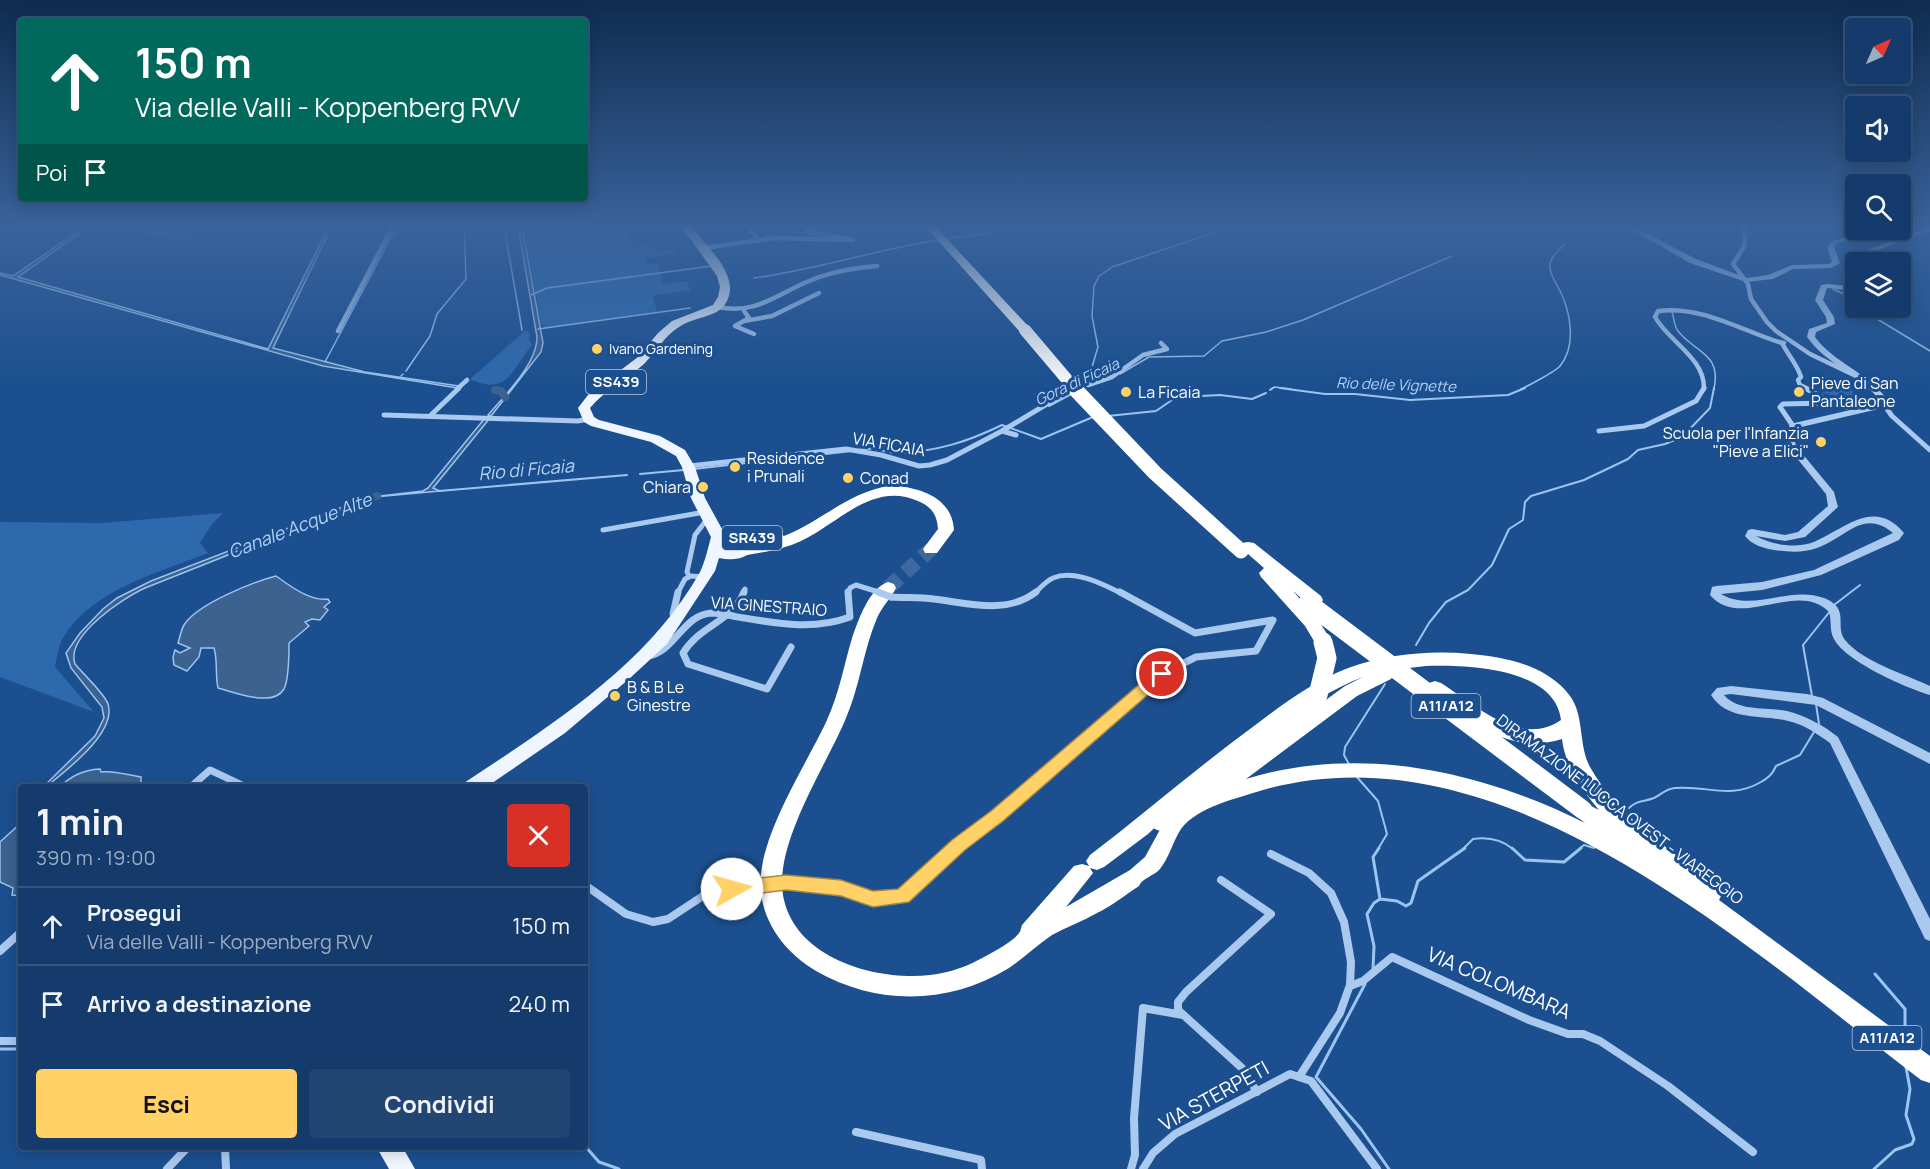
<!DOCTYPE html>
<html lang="it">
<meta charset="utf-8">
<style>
:root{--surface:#143b6b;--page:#214673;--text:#f1f3f6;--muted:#9dadc1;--line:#33557e;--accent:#ffd166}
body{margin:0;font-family:Manrope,sans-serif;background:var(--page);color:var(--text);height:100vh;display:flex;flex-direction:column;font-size:22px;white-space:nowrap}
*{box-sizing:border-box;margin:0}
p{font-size:20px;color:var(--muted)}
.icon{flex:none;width:33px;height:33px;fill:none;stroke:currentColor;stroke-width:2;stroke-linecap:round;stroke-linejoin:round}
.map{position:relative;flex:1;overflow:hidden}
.panel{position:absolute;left:18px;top:784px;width:570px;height:366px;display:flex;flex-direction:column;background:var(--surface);border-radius:6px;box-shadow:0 3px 15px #0003,0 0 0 2px var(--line)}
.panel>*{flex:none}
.hud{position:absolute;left:18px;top:18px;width:570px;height:183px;border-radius:6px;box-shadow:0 3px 15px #0003,0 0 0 2px var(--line);background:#00695c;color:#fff;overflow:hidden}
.needle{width:39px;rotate:45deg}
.controls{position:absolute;left:1845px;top:18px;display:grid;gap:12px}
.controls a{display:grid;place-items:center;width:66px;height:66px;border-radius:6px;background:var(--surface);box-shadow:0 3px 15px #0003,0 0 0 2px var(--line);font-size:30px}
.pin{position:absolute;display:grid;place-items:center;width:51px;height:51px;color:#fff;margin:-26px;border:3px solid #fff;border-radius:50%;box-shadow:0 2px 6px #0007}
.me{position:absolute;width:66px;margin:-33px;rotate:83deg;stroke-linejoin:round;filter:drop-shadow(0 0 4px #0008)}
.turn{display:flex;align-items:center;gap:21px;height:126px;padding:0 18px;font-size:27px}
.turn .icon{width:78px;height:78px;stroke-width:2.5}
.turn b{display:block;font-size:42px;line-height:51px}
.then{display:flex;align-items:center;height:57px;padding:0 18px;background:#0003;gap:12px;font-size:22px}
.round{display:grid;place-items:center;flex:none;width:63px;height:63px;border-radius:6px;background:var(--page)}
.headline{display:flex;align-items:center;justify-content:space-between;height:102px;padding:0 18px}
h1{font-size:36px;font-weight:700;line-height:45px}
.cta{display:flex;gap:12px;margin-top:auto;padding:12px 18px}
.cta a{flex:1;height:69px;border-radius:6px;background:var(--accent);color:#111;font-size:24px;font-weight:700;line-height:69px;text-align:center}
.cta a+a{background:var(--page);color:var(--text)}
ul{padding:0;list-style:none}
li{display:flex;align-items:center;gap:18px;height:78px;padding:0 18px;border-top:2px solid var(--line)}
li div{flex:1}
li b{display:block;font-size:22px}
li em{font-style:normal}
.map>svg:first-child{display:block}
</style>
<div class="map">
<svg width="1930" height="1169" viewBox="0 0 1930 1169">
<rect width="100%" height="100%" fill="#1b4f8f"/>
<!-- green -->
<g fill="#2e69ad">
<path d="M110,226h91l-17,16z"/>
<path d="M524,226h150l-48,6 5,14 20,-3 2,8 20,-3 3,6 -30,4v7l12,-1 4,20 25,-3 3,9 -37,6 4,16 -112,16 -4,-5z"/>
<path d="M526,330l4,4 -1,5 3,6c-18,20 -23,53 -62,34z"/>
<path d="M1820,378l28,7 15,21 -16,-2 -5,-6 -19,-5 -7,-11h6z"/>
<path d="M223,513l-11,11 -12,19 8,10c-50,20 -118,37 -146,87 -4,8 -5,18 -7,27l39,45 -94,-35v-155l102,1z"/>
</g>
<!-- water -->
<g fill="#3c6290" stroke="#9cc4f0" stroke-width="1.5">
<path d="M86,226h4l-72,51 250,72 61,-123h3l-59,122 92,24 94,14 -2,2 -134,-22 -323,-91v-2l13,3z"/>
<path d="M518,226h4l21,117 -2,9 -50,64 -3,-1c17,-20 49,-51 49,-78z"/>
<path d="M485,418h5l-57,70 7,3 -77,7 60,-7 5,-3z"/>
<path d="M353,503h6l-214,85c-22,10 -80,48 -70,76 8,10 30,30 33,40 9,29 -43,67 -62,83h-3l52,-51 9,-18 -2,-11 -31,-39 -5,-15 14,-20 23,-24 14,-11 34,-17z"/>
<path d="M276,576c14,10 35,26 52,23l2,3 -6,5 4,3 -8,10 -8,-1 -7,3 4,4 -20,17c0,11 0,36 -5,46 -11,19 -50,3 -66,-1 -3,-13 0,-27 -4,-40h-13l-2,9 -12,14 -13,-6 -1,-8 2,-7 5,3 10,-5 -12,-5c2,-6 3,-13 6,-18 13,-21 69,-43 92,-49z"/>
<path d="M100,769l1,3c13,-2 26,3 40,5v10h-82c13,-11 23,-17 41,-18z"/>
<path d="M21,823v73l-9,-1 1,-7 -13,-6v-40z"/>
</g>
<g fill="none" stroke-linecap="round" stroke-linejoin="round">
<!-- stream-far2 -->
<g stroke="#9cc4f0" stroke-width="1.5">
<path d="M504,226l18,104"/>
<path d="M766,238l9,-12"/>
<path d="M944,239l39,-5 29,-8"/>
<path d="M754,278c63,-8 123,-29 185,-38"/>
<path d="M1833,289l17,8 6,7"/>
<path d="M531,295l16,-7 165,-22"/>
<path d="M1859,308l71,43"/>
<path d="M1672,312c2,6 2,14 6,19 17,22 44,22 36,58"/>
<path d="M538,329l152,-21"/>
<path d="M325,362l72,-136"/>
<path d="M406,371l24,-35 7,-22 29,-35 -2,-53"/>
<path d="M1120,374l29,-17 55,-1 18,-15 44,-9 37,-12 149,-64"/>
<path d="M401,376l2,-2"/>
<path d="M1102,377l-10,-10 6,-20 -6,-31 2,-30 5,-10 13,-9 122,-41"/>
<path d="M1271,389l3,-2 17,2"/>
<path d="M1521,389c7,-3 35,-18 39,-23 16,-19 11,-50 2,-71 -3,-8 -13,-20 -12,-29 0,-9 9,-16 15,-22"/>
</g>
<!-- stream-far1 -->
<g stroke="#9cc4f0" stroke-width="2">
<path d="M1280,388l45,6h30l55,6 98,-5 17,-7"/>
<path d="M1270,390l3,-2"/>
<path d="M1049,406l24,-13"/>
<path d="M1108,416l48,-5 16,-11 10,-3 38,-2 32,4 14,-6"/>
<path d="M858,450c20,-4 24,3 41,3 39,-2 68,-11 103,-28l39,14 52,-22"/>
<path d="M694,469l158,-18"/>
<path d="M640,474l44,-4"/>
<path d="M439,491l188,-16"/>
<path d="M1834,605l26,-20"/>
<path d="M1416,645l13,-22 17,-21 22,-12 24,-25 17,-36 14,-9 2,-18 6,-6 53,-16 44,-21 10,-9 27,-6 17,-7 28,-29 4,-20"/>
<path d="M1812,696l-9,-51 28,-35"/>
<path d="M1816,704l3,20"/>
<path d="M1350,766l-6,-11 1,-8 40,-63"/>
<path d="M1356,776l22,25 9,33 -9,15"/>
<path d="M1629,808c8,-8 15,-6 25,-10 8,-4 11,-9 21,-10 32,-3 55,12 86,-6 8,-5 11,-7 15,-16l24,-11 14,-23"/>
<path d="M1463,849l10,-10c14,-2 29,1 40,10"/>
<path d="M1579,849l5,-4 10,3"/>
</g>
<!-- stream -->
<g stroke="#9cc4f0" stroke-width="3">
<path d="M1379,848l-6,9 7,42"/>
<path d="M1512,848l13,12 39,2 17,-14"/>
<path d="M1380,899l17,2 9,5 5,-3 7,-22 47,-33"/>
<path d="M1373,969l1,-23 -7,-32 7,-11 6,-4"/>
<path d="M1875,974l30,35v31"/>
<path d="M1365,984l-49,93 45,52 28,40"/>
<path d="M0,1049h21"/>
<path d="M585,1146l14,16 20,7"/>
<path d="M1874,1169l21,-19 17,-6 2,-5 -8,-24 4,-26 -4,-22"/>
</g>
<!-- canal -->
<g stroke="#3c6290" stroke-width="8">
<path d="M495,390l6,1 4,6"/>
<path d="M346,506l31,-10"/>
</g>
<!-- motorway-tunnel -->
<path stroke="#3d69a0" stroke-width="15" stroke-dasharray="15 8" stroke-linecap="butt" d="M888,588l43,-39"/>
<!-- minor-far3 -->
<g stroke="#a9c9ee" stroke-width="4.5">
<path d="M748,226l11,15"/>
<path d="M1744,226l1,19 -12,19 15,20 3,15 16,23 9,9 34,23 46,22"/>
<path d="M704,248l71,-10 78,2 -47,-9 8,-5"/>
<path d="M717,307c39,8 58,-12 92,-26 21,-9 45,-13 68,-15"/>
<path d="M744,311l5,7 -14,8 19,8"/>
<path d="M744,321l28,-5 47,-23"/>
<path d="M338,331l55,-105"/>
<path d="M1784,343h-2c6,12 15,21 19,34l-3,3 2,5 8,4"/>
<path d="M1088,385l24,-8 31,-22 24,-6 -6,-6"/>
<path d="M457,389l10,-9"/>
<path d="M1704,389c1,-31 -35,-47 -49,-72l3,-6c43,-6 84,20 124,32"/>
</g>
<!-- minor-far2 -->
<g stroke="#a9c9ee" stroke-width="5">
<path d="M1805,388l24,13 -2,2"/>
<path d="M1882,402l10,14 38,34"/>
<path d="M384,415l194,6 10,-2"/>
<path d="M430,416l29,-28"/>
<path d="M1793,426l-13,-19 3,-3 44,-1 33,7"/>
<path d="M1002,431l14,4"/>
<path d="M1599,431l45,-5 52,-25 8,-13"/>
<path d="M689,466l157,-17 35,6 38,11 11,-1 17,-5 55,-29 65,-39"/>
<path d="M603,530l102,-18"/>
<path d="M689,576l-2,-4 8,-37 13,-17"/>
<path d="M677,594l8,-15 6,-3 13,1"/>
<path d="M743,594l2,-5"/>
<path d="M848,594l2,-6 6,-3 19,6"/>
<path d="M1034,594c6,-6 12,-13 19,-16 22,-9 51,7 70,16"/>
</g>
<!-- minor-far1 -->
<g stroke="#a9c9ee" stroke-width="7">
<path d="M744,592c-13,31 -44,33 -61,61l5,11 79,25 24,-42"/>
<path d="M891,597c14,1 29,0 43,2 34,4 72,16 102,-7"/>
<path d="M676,618l-3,-4 5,-22"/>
<path d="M648,656c27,-4 35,-42 64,-43 10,0 22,4 32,5 36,6 71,12 106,-1l-2,-25"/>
<path d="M193,788l1,-4 16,-14 38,18"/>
<path d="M954,849l43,-33 165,-142 34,-17 60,-6 17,-31 -78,13 -75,-41"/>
</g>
<!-- minor -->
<g stroke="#a9c9ee" stroke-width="8">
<path d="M1271,854l38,19 22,20 13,29 7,40 -1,23 -10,28 -41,64"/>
<path d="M1221,880l50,34 -85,78 -8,10v8l64,58 15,24"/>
<path d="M786,883l55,5 32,11 29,-3 54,-48"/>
<path d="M585,885l41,29 27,8 15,-3 38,-25 44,-7"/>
<path d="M0,951l21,-19"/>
<path d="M1350,986l13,-5 29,-24 137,63 39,14h15l17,7 68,45 85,66"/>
<path d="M0,1041h21"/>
<path d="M856,1132l125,28 1,9"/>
<path d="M225,1148l1,21"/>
<path d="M167,1169l20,-21"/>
<path d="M1131,1169l4,-14 -1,-37 9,-110 40,7"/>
<path d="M1143,1169l10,-16 22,-19 115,-60 21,7 66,88"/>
</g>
<!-- tertiary -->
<g fill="#a9c9ee" fill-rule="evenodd">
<path d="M1626,226h7l63,33 51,19 21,-3 24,-10 37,-1 3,-2 -5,-15 6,-6 43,-11h9l-48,13 -3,4 6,16 -9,5 -38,1 -20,10 -27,3 -56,-19z"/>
<path d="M1930,227v4l-55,20 -5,4 1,7h-7l-2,-8 9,-5z"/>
<path d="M1828,284l28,3v4l-29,-3 -4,12 11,17 1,7 -19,8 -1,5c19,26 52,35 71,61l-3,10 -86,20 -3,8 2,10 38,46 4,15 -33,30 -20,4 -29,-5c15,9 39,12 55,7 32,-12 62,-47 93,-10l-5,7 -78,35 -59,15 -41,4c32,19 68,-9 103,4 27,11 10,27 21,42 18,22 60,34 85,46v9c-24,-7 -85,-34 -96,-56 -5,-9 -2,-18 -5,-27 -32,-33 -88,19 -119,-17l2,-8 4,-1 46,-4 52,-12 79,-37c-30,-25 -47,5 -76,15 -14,5 -28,4 -43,2 -11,-2 -22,-5 -29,-14l3,-6 4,-1 33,6 13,-3 30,-26 -2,-12 -39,-48 -1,-10 4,-12 86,-20 2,-6c-21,-25 -52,-34 -71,-61l2,-8 18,-6 -1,-6 -11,-17 6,-15z"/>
<path d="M1731,686l76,8 16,4 107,55v11l-114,-59 -85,-11 -7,1c15,17 43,12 63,16 19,5 36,14 51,26l92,182v22l-5,-2 -95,-196c-13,-9 -26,-19 -42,-22 -26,-7 -60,1 -77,-26l6,-7z"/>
</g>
<!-- primary -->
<g fill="#f0f6ff" fill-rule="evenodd">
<path d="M681,226h10c12,17 38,38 39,62 0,7 -3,16 -9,21 -11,9 -30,9 -42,18 -15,9 -23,25 -35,37 -17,15 -40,27 -54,44l4,9 5,3 61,16 25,14 10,17 10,31 17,31 15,-2 17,5 5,8c-6,17 -22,22 -40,18l-4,13 -48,73 -38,35 -64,54 -80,55h-24l3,-5c87,-58 183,-117 236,-211 5,-10 8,-24 11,-35l-20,-39 -9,-31 -6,-11 -25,-14 -60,-16 -7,-4 -6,-14 10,-13 50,-38 20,-24 14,-12 41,-16 5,-8 2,-10 -3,-11zM731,536l13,2 -1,7 -11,5 -8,-2v-9z"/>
<path d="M377,1148h26l12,21h-26z"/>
</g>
<!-- motorway -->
<g fill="#fff" fill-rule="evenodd">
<path d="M925,226h10l94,101 2,3 -2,3h-8z"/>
<path d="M892,485c28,3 60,12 62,45l-17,23h-12l-2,-4 15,-20c-1,-14 -6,-22 -20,-28 -45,-20 -79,22 -117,40 -17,8 -36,11 -54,14l-6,-1 -2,-4 2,-4 23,-4 -21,-3 -2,-4 2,-4 34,2 7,3c40,-16 62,-43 108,-51z"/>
<path d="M1248,542l6,1 67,53 2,4 -2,4c-12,4 -19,-6 -28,-13l24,27 15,24 -3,4 -6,2 -6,-2 -12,-20 -44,-49 -2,-4 5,-5 -24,-21 2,-4z"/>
<path d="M888,582l6,2 2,4c-6,11 -14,19 -19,30 -14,33 -17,68 -31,100 -20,49 -75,129 -62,182 14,60 94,81 146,75 20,-2 38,-9 56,-19 9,-5 27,-14 33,-23 2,-2 2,-6 3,-8l52,-59 8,-2 7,2 -3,-5 4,-6c55,-42 108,-88 164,-129 30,-23 61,-46 97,-59 38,-13 80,-17 120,-13 34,3 72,11 95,37 20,21 11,51 24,76 28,51 84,85 129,120l3,7 -3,6 211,156v27l-9,-3c-176,-134 -418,-358 -658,-290 -25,8 -66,17 -82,39 -8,12 -12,29 -21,40 -6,7 -18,9 -21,17 -14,9 -27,20 -42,27 -14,8 -30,14 -45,22 -15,10 -28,23 -43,33 -61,37 -131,38 -193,3 -29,-17 -52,-46 -55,-79 -6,-51 45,-126 66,-172 12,-26 17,-55 25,-82 6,-17 17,-50 36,-56zM1426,666c39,-1 129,1 135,54 -40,28 -86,-15 -120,-37l-6,-2 -6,2 -3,5 3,5c41,27 80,63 133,46 3,27 20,51 37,71l-16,-8 -7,2 -3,6 3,6 9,7c-104,-52 -225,-79 -339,-44l111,-83 34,-17 3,-5 -2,-4zM1363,677l-18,9 -175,128c57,-47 125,-111 193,-137zM1168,815l-23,42 -15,13 -64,37 27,-34 -3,-5 7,2 7,-3 44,-33z"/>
</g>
<!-- minor-bridge-far2 -->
<path stroke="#a9c9ee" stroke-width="5" d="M875,591l7,3"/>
<!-- minor-bridge-far1 -->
<path stroke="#a9c9ee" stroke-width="7" d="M878,592l13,5"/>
<!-- minor-bridge -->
<path stroke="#a9c9ee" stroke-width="8" d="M750,887l36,-4"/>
<!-- motorway-bridge-far2 -->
<path stroke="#fff" stroke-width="12" d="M1025,330l50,59"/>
<!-- motorway-bridge-far1 -->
<path stroke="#fff" stroke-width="15" d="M1074,388l81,85 86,78"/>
<!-- motorway-bridge -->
<g stroke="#fff" stroke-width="19">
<path d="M1308,603l275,207"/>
<path d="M1160,821l116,-87 42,-39 9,-37 -4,-16"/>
</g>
</g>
<!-- sky -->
<linearGradient id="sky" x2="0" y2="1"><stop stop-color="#0f2b4f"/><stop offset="0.58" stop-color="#39639b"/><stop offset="1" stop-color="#39639b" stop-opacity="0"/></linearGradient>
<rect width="1930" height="389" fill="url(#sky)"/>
<!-- route -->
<path fill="#ffd166" stroke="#a68842" stroke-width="1.5" d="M1162,668l5,2 2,4 -2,4 -164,143 -38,29 -56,52 -36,5 -32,-11 -55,-6 -54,7 -7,-2 -2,-6 2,-5 7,-3 54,-6 55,5 32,11 25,-2 54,-49 39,-29 165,-141z"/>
<!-- markers -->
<g fill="#ffd166" stroke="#1b4f8f" stroke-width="2">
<circle cx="597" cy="349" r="6"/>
<circle cx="1126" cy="392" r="6"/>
<circle cx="1799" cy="392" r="6"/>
<circle cx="1821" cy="442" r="6"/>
<circle cx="735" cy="467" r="6"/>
<circle cx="848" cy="478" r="6"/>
<circle cx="703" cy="487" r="6"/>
<circle cx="615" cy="696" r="6"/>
</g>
<g text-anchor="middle" stroke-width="6" stroke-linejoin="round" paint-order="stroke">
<!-- far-poi labels -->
<g font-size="14" fill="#fff" stroke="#1b4f8f" text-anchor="start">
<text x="609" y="354">Ivano Gardening</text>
</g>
<!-- shield labels -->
<g fill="#1b4f8f" stroke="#bbcadd" stroke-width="1.5">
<rect x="586" y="370" width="60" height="24" rx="4.5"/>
<rect x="722" y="526" width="60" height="24" rx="4.5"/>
<rect x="1411.5" y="694" width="69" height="24" rx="4.5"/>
<rect x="1852.5" y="1026" width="69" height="24" rx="4.5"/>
</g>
<g font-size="15" font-weight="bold" fill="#fff">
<text x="616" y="387">SS439</text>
<text x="752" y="543">SR439</text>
<text x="1446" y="711">A11/A12</text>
<text x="1887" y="1043">A11/A12</text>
</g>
<!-- far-water labels -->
<g font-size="15" font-style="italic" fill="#b5d3f5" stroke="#1b4f8f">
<text transform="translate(1077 382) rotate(-25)" y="5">Gora di Ficaia</text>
<text transform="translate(1396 385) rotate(2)" y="5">Rio delle Vignette</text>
</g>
<!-- poi labels -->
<g font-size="16" fill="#fff" stroke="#1b4f8f" text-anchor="start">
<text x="1811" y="389">Pieve di San<tspan x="1811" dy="18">Pantaleone</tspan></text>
<text x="1138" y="398">La Ficaia</text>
<text x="1809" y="439" text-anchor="end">Scuola per l'Infanzia<tspan x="1809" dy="18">"Pieve a Elici"</tspan></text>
<text x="747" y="464">Residence<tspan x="747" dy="18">i Prunali</tspan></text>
<text x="860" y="484">Conad</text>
<text x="691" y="493" text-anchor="end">Chiara</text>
<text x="627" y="693">B &amp; B Le<tspan x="627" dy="18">Ginestre</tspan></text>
</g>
<!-- street labels -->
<g font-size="16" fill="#fff" stroke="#1b4f8f">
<text transform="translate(889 444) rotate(10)" y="6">VIA FICAIA</text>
<text transform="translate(769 606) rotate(4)" y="6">VIA GINESTRAIO</text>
<text transform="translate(1620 809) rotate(37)" y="6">DIRAMAZIONE LUCCA OVEST - VIAREGGIO</text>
</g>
<!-- water labels -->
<g font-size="18" font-style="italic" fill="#b5d3f5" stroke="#1b4f8f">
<text transform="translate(526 470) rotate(-5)" y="6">Rio di Ficaia</text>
<text transform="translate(300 526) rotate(-21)" y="6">Canale Acque Alte</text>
</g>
<!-- near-street labels -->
<g font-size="20" fill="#fff" stroke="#1b4f8f">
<text transform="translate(1499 983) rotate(23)" y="7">VIA COLOMBARA</text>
<text transform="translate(1214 1096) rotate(-29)" y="7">VIA STERPETI</text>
</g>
</g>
</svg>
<div class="controls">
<a><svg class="needle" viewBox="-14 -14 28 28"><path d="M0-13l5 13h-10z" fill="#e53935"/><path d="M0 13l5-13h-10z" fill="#9dadc1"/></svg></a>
<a><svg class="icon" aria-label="sound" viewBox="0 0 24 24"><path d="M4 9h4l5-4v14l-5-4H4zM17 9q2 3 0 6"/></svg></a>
<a><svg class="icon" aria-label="search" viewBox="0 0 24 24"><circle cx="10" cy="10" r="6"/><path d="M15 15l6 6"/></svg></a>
<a><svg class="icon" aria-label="layers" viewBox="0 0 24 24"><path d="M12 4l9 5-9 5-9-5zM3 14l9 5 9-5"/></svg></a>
</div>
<div class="pin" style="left:1162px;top:674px;background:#d93025"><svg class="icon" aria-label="arrive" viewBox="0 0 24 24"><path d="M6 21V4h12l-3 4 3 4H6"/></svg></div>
<svg class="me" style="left:732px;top:889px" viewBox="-20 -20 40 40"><circle r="19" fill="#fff"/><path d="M0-13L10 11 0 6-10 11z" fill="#ffd166"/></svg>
<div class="hud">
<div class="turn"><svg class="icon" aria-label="ahead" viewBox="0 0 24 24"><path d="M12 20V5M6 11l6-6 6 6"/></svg><div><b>150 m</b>Via delle Valli - Koppenberg RVV</div></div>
<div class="then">Poi<svg class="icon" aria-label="arrive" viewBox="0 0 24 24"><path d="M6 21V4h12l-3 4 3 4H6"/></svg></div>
</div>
<section class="panel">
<div class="headline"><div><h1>1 min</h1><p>390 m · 19:00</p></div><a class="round" style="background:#d93025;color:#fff"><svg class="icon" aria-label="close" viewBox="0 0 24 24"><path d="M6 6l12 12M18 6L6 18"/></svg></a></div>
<ul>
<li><svg class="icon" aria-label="ahead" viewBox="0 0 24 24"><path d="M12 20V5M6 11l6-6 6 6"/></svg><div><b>Prosegui</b><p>Via delle Valli - Koppenberg RVV</p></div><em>150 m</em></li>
<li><svg class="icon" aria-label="arrive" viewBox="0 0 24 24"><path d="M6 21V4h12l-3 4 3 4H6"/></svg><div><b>Arrivo a destinazione</b></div><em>240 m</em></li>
</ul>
<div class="cta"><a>Esci</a><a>Condividi</a></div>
</section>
</div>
